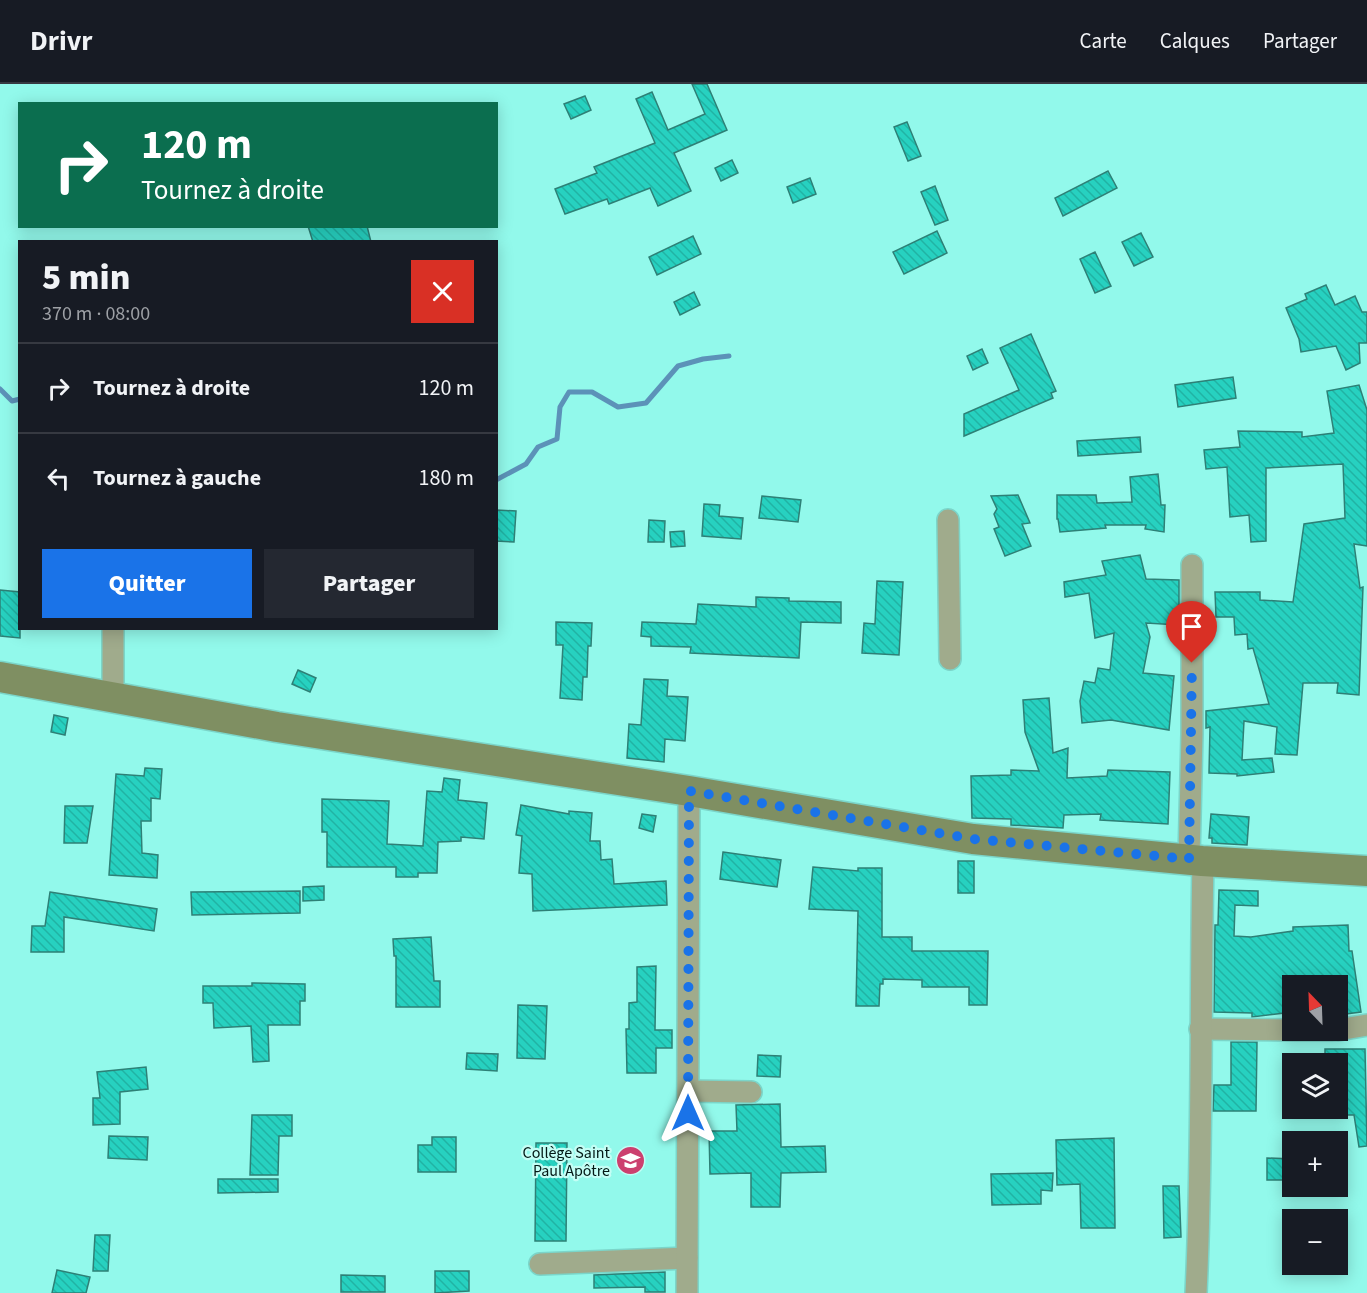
<!DOCTYPE html>
<html lang="fr">
<meta charset="utf-8">
<style>
:root{--surface:#171b24;--page:#242831;--text:#f1f3f6;--muted:#9ea1a6;--line:#363941;--accent:#1a73e8}
body{margin:0;font-family:"Source Sans 3",sans-serif;background:var(--page);color:var(--text);height:100vh;display:flex;flex-direction:column;font-size:22px;white-space:nowrap}
*{box-sizing:border-box;margin:0}
p{font-size:20px;color:var(--muted)}
.icon{flex:none;width:33px;height:33px;fill:none;stroke:currentColor;stroke-width:2;stroke-linecap:round;stroke-linejoin:round}
.map{position:relative;flex:1;overflow:hidden}
.sheet{position:absolute;left:18px;top:156px;width:480px;height:390px;display:flex;flex-direction:column;background:var(--surface);border-radius:0px;box-shadow:0 3px 15px #0003}
.sheet>*{flex:none}
.guide{position:absolute;left:18px;top:18px;width:480px;height:126px;border-radius:0px;box-shadow:0 3px 15px #0003;background:#0b6e4f;color:#fff;overflow:hidden}
.needle{width:39px;rotate:337deg}
.fabs{position:absolute;left:1282px;top:891px;display:grid;gap:12px}
.fabs a{display:grid;place-items:center;width:66px;height:66px;border-radius:0px;background:var(--surface);box-shadow:0 3px 15px #0003;font-size:30px}
.pin{position:absolute;display:grid;place-items:center;width:51px;height:51px;color:#fff;margin:-62px -26px;border-radius:50% 50% 50% 0;rotate:-45deg;box-shadow:0 0 6px #0007}
.pin .icon{rotate:45deg}
.me{position:absolute;width:66px;margin:-33px;rotate:0deg;stroke-linejoin:round;filter:drop-shadow(0 0 4px #0008)}
.turn{display:flex;align-items:center;gap:21px;height:126px;padding:0 24px;font-size:27px}
.turn .icon{width:78px;height:78px;stroke-width:2.5}
.turn b{display:block;font-size:42px;line-height:51px}
.round{display:grid;place-items:center;flex:none;width:63px;height:63px;border-radius:0px;background:var(--page)}
.head{display:flex;align-items:center;justify-content:space-between;height:102px;padding:0 24px}
h1{font-size:36px;font-weight:800;line-height:45px}
.primary-button{display:flex;gap:12px;margin-top:auto;padding:12px 24px}
.primary-button a{flex:1;height:69px;border-radius:0px;background:var(--accent);color:#fff;font-size:24px;font-weight:800;line-height:69px;text-align:center}
.primary-button a+a{background:var(--page);color:var(--text)}
ul{padding:0;list-style:none}
li{display:flex;align-items:center;gap:18px;height:90px;padding:0 24px;border-top:2px solid var(--line)}
li div{flex:1}
li b{display:block;font-size:22px}
li em{font-style:normal}
header{display:flex;align-items:center;gap:36px;box-sizing:border-box;height:84px;padding:0 30px;background:var(--surface);border-bottom:2px solid var(--line)}
header strong{font-size:28px}
nav{display:flex;gap:33px;margin-inline-start:auto;font-size:21px}
.map>svg:first-child{display:block}
</style>
<header>
<strong>Drivr</strong>
<nav><a>Carte</a><a>Calques</a><a>Partager</a></nav>
</header>
<div class="map">
<svg width="1367" height="1209" viewBox="0 0 1367 1209">
<defs>
<pattern id="building-back-hatch" width="6" height="6" patternUnits="userSpaceOnUse" patternTransform="scale(1.5)"><rect width="6" height="6" fill="#27d1c0"/><path d="M-1 5l2 2M0 0l6 6M5-1l2 2" fill="none" stroke="#21b3a4"/></pattern>
</defs>
<rect width="100%" height="100%" fill="#92f9eb"/>
<g fill="none" stroke-linecap="round" stroke-linejoin="round">
<!-- stream -->
<g stroke="#5c92b8" stroke-width="5">
<path d="M0,305l12,12 8,-2"/>
<path d="M496,396l30,-16 12,-17 19,-8 3,-32 9,-15h23l26,15 28,-4 32,-37 25,-7 26,-3"/>
</g>
</g>
<!-- building -->
<g fill="url(#building-back-hatch)" stroke="#2e8076" stroke-width="1.5">
<path d="M692,0h15l20,46 -53,23 17,38 -33,15 -8,-18 -41,16 -2,-5 -42,15 -10,-25 42,-16 -3,-6 61,-24 -19,-44 16,-7 16,38 37,-16z"/>
<path d="M585,12l6,14 -20,9 -7,-15z"/>
<path d="M907,38l14,34 -13,5 -14,-34z"/>
<path d="M732,76l6,13 -17,8 -6,-13z"/>
<path d="M1108,87l9,17 -54,28 -8,-18z"/>
<path d="M810,94l6,16 -23,9 -6,-16z"/>
<path d="M935,102l13,34 -13,5 -14,-33z"/>
<path d="M308,142h59l4,16h-58z"/>
<path d="M937,147l10,22 -43,21 -11,-22z"/>
<path d="M1141,149l12,24 -19,9 -12,-24z"/>
<path d="M693,152l8,18 -44,21 -8,-18z"/>
<path d="M1095,168l16,34 -16,7 -15,-34z"/>
<path d="M1326,201l9,20 20,-9 7,16h5v31h-8l1,20 -14,7 -10,-24 -35,6 -2,-13 -13,-31 21,-9 -2,-5z"/>
<path d="M694,208l6,13 -20,10 -6,-13z"/>
<path d="M1031,250l25,57 -5,2 2,5 -89,38v-22l55,-24 -19,-42z"/>
<path d="M982,265l6,14 -15,7 -6,-14z"/>
<path d="M1233,293l3,21 -58,9 -3,-22z"/>
<path d="M1359,301l8,25v136l-13,-2 6,44 3,-1 -4,108 -22,-2 1,-10h-35l-6,72 -22,-1 2,-27 -33,-6 -2,39 30,-2 2,14 -37,4v-2l-28,-1 1,-46 -4,1v-17l63,-7 -16,-56 -5,1 -1,-15 -12,1 -1,-18h-18l-1,-25h45v8l33,2 11,-78 41,-6 -2,-54 -77,4v73l-15,1 -2,-27 -19,2 -3,-50 -21,2 -2,-19 36,-3 -2,-16 64,1v5l32,-4 -7,-42z"/>
<path d="M1140,353l1,15 -63,4 -1,-15z"/>
<path d="M1158,390l3,31h4l-1,27 -19,-3 1,-4h-41l1,3 -46,4 -2,-13h-1v-24h39l1,8 35,-1 -2,-25z"/>
<path d="M1018,411l12,28 -8,1 9,22 -26,10 -11,-27 5,-2 -5,-13 3,-5 -6,-13z"/>
<path d="M762,412l39,4 -3,22 -39,-4z"/>
<path d="M704,420l16,1 -1,11 24,2 -2,21 -39,-3z"/>
<path d="M496,426l20,1 -2,31 -18,-1z"/>
<path d="M649,436l16,1 -1,21h-16z"/>
<path d="M684,447l1,15 -14,1 -1,-15z"/>
<path d="M1140,471l6,24 33,1v45l-33,-2 4,14 -7,36 31,3 -5,54 -58,-10 -29,3 -2,-22 4,-20 11,2 3,-15 12,2 4,-37 -19,5 -6,-45 -24,4 -1,-15 42,-7 -4,-14z"/>
<path d="M877,497l26,1 -4,73 -37,-2 2,-30 11,1z"/>
<path d="M0,506l20,2v46l-20,-2z"/>
<path d="M756,513l33,1v3l52,1v21l-40,-1 -2,36 -109,-5 1,-6 -40,-1v-9l-10,-1 1,-14 54,2 2,-20 58,3z"/>
<path d="M556,538l36,1 -1,23h-3l-1,31h-4l-1,23 -22,-2 3,-53h-7z"/>
<path d="M298,586l18,8 -6,14 -18,-8z"/>
<path d="M644,595l24,1 -1,16 21,1 -3,44 -20,-2 -1,23 -37,-4 2,-34 12,1z"/>
<path d="M1049,614l4,55 15,-5 -1,30 40,-2 1,-6 62,2 -2,52 -68,-4 1,-6 -37,1 -1,13 -52,-3v-6l-39,-1 -1,-42 40,-1v-5l28,1 -14,-39 -2,-32z"/>
<path d="M54,631l14,3 -3,17 -14,-3z"/>
<path d="M145,684l17,1 -2,30 -9,-1v23h-10l1,32 16,2 -1,23 -48,-3 7,-101 28,2z"/>
<path d="M444,694l16,2 -2,20 29,3 -3,36 -23,-2v4l-23,1 -1,31h-19v4h-22v-10h-69v-35h-5v-33l67,2 -2,43 36,2 4,-55 15,1z"/>
<path d="M521,721l48,9v-3l23,2 -2,28h10l1,19 11,-1 2,25 52,-3 1,24 -134,6 -1,-37 -13,-1 3,-37 -6,-1z"/>
<path d="M65,722h28l-6,37h-23z"/>
<path d="M642,730l14,2 -3,16 -14,-4z"/>
<path d="M1211,730l38,3 -2,28 -35,-2v-5h-3z"/>
<path d="M723,768l58,8 -4,27 -57,-8z"/>
<rect x="958" y="777" width="16" height="32"/>
<path d="M813,783l45,4v-3h24v69h30v14h76l-1,54h-18v-18h-47v-7l-39,-1v5h-3l-1,22h-23l2,-95 -49,-2z"/>
<path d="M324,802v14l-21,1v-14z"/>
<path d="M1219,806l39,1v15l-23,-1 -1,31 17,1 42,-6v-4l55,-2 1,26h3l9,61 -23,3v-29h-45v26l-41,5v-4l-38,-1 1,-87h3z"/>
<path d="M300,807v22l-108,2 -1,-23z"/>
<path d="M50,808l107,17 -3,22 -90,-14v35h-33l1,-26h13z"/>
<path d="M431,853l3,44h6v26h-44v-51h-2l-1,-17z"/>
<path d="M656,882l-1,64h17v18h-16v25h-29l-1,-44h3v-26l8,-1v-35z"/>
<path d="M252,899l53,1v17h-5v24h-32l1,36 -16,1 -2,-36 -37,2 -1,-25h-10v-17h49z"/>
<path d="M518,921l29,1 -2,53 -28,-1z"/>
<path d="M1231,958h26l-1,69h-43l1,-26h17z"/>
<path d="M1325,965h40l2,97 -8,1 -5,-32h-16v-51h-13z"/>
<path d="M467,969l31,1 -1,17 -31,-2z"/>
<path d="M758,971l23,1 -1,21 -23,-1z"/>
<path d="M146,983l2,22 -28,3v32l-27,1v-27h7l-3,-26z"/>
<path d="M780,1020l1,43 44,-1 1,26 -45,1 -1,34h-29v-34l-41,1 -1,-43h28l-1,-26z"/>
<path d="M252,1031h40v21h-13l-1,39h-28z"/>
<path d="M109,1052l39,1 -1,23 -39,-2z"/>
<path d="M432,1053h24v35h-38v-27h14z"/>
<path d="M1114,1054l1,90h-34l-1,-44 -23,1 -1,-45z"/>
<path d="M536,1059h31l-1,98h-31z"/>
<path d="M1267,1074l26,1v21h-26z"/>
<path d="M1053,1089l-1,18 -11,-1v14l-49,1 -1,-31z"/>
<path d="M218,1095h60v13l-60,1z"/>
<path d="M1163,1102h16l2,51 -17,1z"/>
<path d="M95,1151h15l-2,36h-15z"/>
<path d="M57,1186l33,7 -4,16h-34z"/>
<path d="M435,1187h34v20l-34,2z"/>
<path d="M665,1188v20h-20v-5l-51,1v-13z"/>
<path d="M341,1191l44,1v16h-44z"/>
</g>
<g fill="none" stroke-linecap="round" stroke-linejoin="round">
<defs>
<g id="street">
<path d="M948,436l2,139"/>
<path d="M113,544v70"/>
<path d="M1189,775l3,-125v-169"/>
<path d="M1200,945l93,1"/>
<path d="M1295,946h37"/>
<path d="M1338,946l29,-5"/>
<path d="M688,1007l63,1"/>
<path d="M540,1180l147,-6"/>
<path d="M687,1209l2,-502"/>
<path d="M1196,1209c7,-144 4,-288 7,-432"/>
</g>
<path id="secondary" d="M0,593l277,50 412,64 284,48 229,22 165,10"/>
</defs>
<!-- street casing -->
<use href="#street" stroke="#7bd5c9" stroke-width="24"/>
<!-- secondary casing -->
<use href="#secondary" stroke="#7bd5c9" stroke-width="33"/>
<!-- street -->
<use href="#street" stroke="#a0ab8c" stroke-width="21"/>
<!-- secondary -->
<use href="#secondary" stroke="#7f8f62" stroke-width="30"/>
</g>
<g fill="none" stroke-linecap="round" stroke-linejoin="round">
<!-- route -->
<path stroke="#1a73e8" stroke-width="10" stroke-dasharray="0 18" d="M688,1029l1,-322 284,48 216,20 3,-196"/>
</g>
<!-- icons -->
<defs>
<symbol id="school-disc" viewBox="-11 -11 22 22"><circle r="9.5" fill="#cc406f" stroke="#c4fef5"/><path d="M0-5L7-2L0 1L-7-2ZM-4 1L0 2.5L4 1V4Q0 6-4 4Z" fill="#fff"/></symbol>
</defs>
<g fill-rule="evenodd">
<use href="#school-disc" x="614" y="1060" width="33" height="33"/>
</g>
<g text-anchor="middle" stroke-width="4.5" stroke-linejoin="round" paint-order="stroke">
<!-- poi labels -->
<g font-size="16" fill="#021815" stroke="#c4fef5" text-anchor="end">
<text x="610" y="1074">Collège Saint<tspan x="610" dy="18">Paul Apôtre</tspan></text>
</g>
</g>
</svg>
<div class="fabs">
<a><svg class="needle" viewBox="-14 -14 28 28"><path d="M0-13l5 13h-10z" fill="#e53935"/><path d="M0 13l5-13h-10z" fill="#9ea1a6"/></svg></a>
<a><svg class="icon" aria-label="layers" viewBox="0 0 24 24"><path d="M12 4l9 5-9 5-9-5zM3 14l9 5 9-5"/></svg></a>
<a>+</a>
<a>−</a>
</div>
<div class="pin" style="left:1192px;top:579px;background:#d93025"><svg class="icon" aria-label="arrive" viewBox="0 0 24 24"><path d="M6 21V4h12l-3 4 3 4H6"/></svg></div>
<svg class="me" style="left:688px;top:1029px" viewBox="-20 -20 40 40"><path d="M0-17L14 15 0 8-14 15z" fill="#1a73e8" stroke="#fff" stroke-width="4"/></svg>
<div class="guide">
<div class="turn"><svg class="icon" aria-label="right" viewBox="0 0 24 24"><path d="M7 20v-9h11M14 6l5 5-5 5"/></svg><div><b>120 m</b>Tournez à droite</div></div>
</div>
<section class="sheet">
<div class="head"><div><h1>5 min</h1><p>370 m · 08:00</p></div><a class="round" style="background:#d93025;color:#fff"><svg class="icon" aria-label="close" viewBox="0 0 24 24"><path d="M6 6l12 12M18 6L6 18"/></svg></a></div>
<ul>
<li><svg class="icon" aria-label="right" viewBox="0 0 24 24"><path d="M7 20v-9h11M14 6l5 5-5 5"/></svg><div><b>Tournez à droite</b></div><em>120 m</em></li>
<li><svg class="icon" aria-label="left" viewBox="0 0 24 24"><path d="M17 20v-9H6M10 6l-5 5 5 5"/></svg><div><b>Tournez à gauche</b></div><em>180 m</em></li>
</ul>
<div class="primary-button"><a>Quitter</a><a>Partager</a></div>
</section>
</div>
